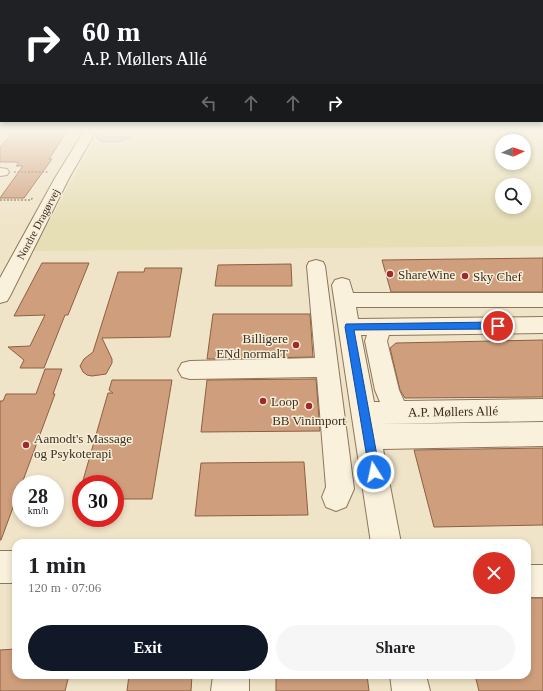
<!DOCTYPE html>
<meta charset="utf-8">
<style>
:root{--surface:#fff;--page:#f6f6f6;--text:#202124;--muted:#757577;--accent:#111827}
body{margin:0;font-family:Georgia,serif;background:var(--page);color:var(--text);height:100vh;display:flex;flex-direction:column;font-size:15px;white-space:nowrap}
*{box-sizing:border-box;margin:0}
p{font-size:13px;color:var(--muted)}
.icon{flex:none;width:22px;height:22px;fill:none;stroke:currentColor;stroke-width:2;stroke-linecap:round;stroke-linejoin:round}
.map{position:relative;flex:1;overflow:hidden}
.details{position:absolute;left:12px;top:539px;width:519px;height:140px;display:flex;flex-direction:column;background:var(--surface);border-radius:12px;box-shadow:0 2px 6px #0003}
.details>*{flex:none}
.hud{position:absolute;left:0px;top:0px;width:543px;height:122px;box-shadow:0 2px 6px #0003;background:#202124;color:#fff;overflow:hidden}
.needle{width:26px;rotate:86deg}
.fabs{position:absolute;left:495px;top:134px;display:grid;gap:8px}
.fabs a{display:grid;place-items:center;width:36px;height:36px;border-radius:50%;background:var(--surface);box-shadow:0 2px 6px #0003;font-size:20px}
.speed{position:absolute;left:12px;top:475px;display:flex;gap:8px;font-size:20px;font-weight:700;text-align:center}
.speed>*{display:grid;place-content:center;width:52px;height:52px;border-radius:50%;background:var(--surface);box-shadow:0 2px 6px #0003;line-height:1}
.speed small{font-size:10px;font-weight:400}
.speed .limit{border:6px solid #d22;background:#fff;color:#111}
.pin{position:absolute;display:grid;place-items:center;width:34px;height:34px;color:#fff;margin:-17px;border:2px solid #fff;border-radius:50%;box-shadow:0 1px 4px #0007}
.me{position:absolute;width:44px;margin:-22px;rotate:350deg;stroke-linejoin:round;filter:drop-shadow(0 0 3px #0008)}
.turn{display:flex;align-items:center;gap:14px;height:84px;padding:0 16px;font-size:18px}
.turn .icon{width:52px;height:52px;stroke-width:2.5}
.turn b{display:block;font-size:28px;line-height:34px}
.lanes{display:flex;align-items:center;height:38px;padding:0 16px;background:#0003;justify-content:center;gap:20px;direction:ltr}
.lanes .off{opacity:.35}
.round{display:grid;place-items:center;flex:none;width:42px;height:42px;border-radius:21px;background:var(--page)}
.head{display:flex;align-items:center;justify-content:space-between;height:68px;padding:0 16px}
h1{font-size:24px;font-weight:600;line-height:30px}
.primary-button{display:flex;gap:8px;margin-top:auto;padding:8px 16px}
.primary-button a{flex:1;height:46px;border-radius:24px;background:var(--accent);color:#fff;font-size:16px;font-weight:600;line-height:46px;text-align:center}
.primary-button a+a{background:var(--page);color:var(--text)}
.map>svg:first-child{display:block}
</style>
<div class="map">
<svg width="543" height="691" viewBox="0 0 543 691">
<rect width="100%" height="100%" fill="#f0e4c8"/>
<!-- farmland -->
<path fill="#e6deb5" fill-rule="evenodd" d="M99,131h444v115l-510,5zM502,141h22v22h-22zM502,185h22v22h-22z"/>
<!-- water -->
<path fill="#a9c4bc" stroke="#6f938a" d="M103,131h25l3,6c-10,6 -22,6 -33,3l-2,-5z"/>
<!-- building -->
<g fill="#cf9f7d" stroke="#8d5f41">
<path d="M14,131h53l-18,28h3l-28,39h-24l23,-32h-7l3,-3 -4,-1h-15v-15z"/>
<path d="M543,258v34h-152l-9,-32z"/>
<path d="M42,263h47l-21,52h-3l-21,53h-24l4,-8 -16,-13 22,-1 15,-31 -31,1z"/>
<path d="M291,264l1,22h-77l3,-21z"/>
<path d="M145,268h37l-12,69 -68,1 10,21v4l-6,11 -14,2 -5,-1 -4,-3 -3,-6 4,-7 9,-7 25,-80h26z"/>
<path d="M213,314h97l3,43 -106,2z"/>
<path d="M543,340v57l-138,1 -5,-8 -10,-42 6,-5z"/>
<path d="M45,369h17l-9,25h2l-54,146h-1v-139h3l3,-7h30z"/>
<path d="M316,379l4,52 -119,1 6,-52z"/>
<path d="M112,380h60l-20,119h-37v-15h-33l26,-91h5l-4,-3z"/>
<path d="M543,448v77l-109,2 -20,-77z"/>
<path d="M304,462l4,53 -113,1 6,-53z"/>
<path d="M527,598h16v93h-64l-4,-16h52z"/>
<path d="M16,649v26h53l-4,16h-65v-41z"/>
<path d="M129,675h63l-1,16h-64z"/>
<path d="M276,675h91l2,16h-93z"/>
</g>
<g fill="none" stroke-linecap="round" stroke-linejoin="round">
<defs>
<g id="minor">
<path d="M84,131h12l-27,47 -59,118 -3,5 -7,2v-25l55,-100z"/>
<path d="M0,168l7,1 2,3 -2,3 -7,1z"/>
<path d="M316,260l7,2 2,4 29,223 -8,18 -10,4 -10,-4 -4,-10 4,-10 -9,-110 -127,2 -8,-2 -4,-7 4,-7 8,-2 125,-3 -8,-92 2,-4z"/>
<path d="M342,278l7,2 4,13h190v14h-187l2,12 185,-2v16l-154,2 -2,6 12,49 5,11 139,-2v22l-165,3 165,-2v24l-160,3 18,94h-30l-39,-258 3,-5zM361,335h6l-2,6 10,49 5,12h-6z"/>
<rect x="0" y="551" width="16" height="32"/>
<rect x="527" y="565" width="16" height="32"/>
<path d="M213,675h36v16h-38z"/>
<path d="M390,675h36l4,16h-38z"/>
</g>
</defs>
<!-- minor casing -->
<use href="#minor" stroke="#8d765c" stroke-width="2"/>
<!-- path -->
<g stroke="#8d765c" stroke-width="1.5" stroke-dasharray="2 1.5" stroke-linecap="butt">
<path d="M14,172h35"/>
<path d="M0,200h31l2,-3"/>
</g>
<!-- minor -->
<use href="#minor" fill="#faf1dc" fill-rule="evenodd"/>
</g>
<!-- sky -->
<linearGradient id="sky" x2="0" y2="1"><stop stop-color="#8fbad6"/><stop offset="0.58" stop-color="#f8f3e6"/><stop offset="1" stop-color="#f8f3e6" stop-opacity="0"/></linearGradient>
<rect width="543" height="227" fill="url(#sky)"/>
<!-- route -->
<path fill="#1a73e8" stroke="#114b97" d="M498,322l5,4 -5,3 -144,1 26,142 -2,4 -4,2 -4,-2 -25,-149 1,-3z"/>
<!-- markers -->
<g fill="#9e2a2b" stroke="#f7eed8" stroke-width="1.5">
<circle cx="390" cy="274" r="4"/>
<circle cx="465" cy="276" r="4"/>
<circle cx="296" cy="345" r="4"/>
<circle cx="263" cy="401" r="4"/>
<circle cx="309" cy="406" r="4"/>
<circle cx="26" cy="445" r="4"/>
</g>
<g text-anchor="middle" stroke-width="3" stroke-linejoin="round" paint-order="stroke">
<!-- far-street labels -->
<g font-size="11" fill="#3d2e20" stroke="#f7eed8">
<text transform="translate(38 224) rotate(-62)" y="4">Nordre Dragørvej</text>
</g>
<!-- poi labels -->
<g font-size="13" fill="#3d2e20" stroke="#f7eed8" text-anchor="start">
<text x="398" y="279">ShareWine</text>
<text x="473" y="281">Sky Chef</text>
<text x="288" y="343" text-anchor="end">Billigere<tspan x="288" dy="15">ENd normalT</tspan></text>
<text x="271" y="406">Loop</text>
<text x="309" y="425" text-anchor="middle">BB Vinimport</text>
<text x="34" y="443">Aamodt's Massage<tspan x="34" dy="15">og Psykoterapi</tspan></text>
</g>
<!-- street labels -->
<g font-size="13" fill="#3d2e20" stroke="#f7eed8">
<text transform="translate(453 411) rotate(-1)" y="5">A.P. Møllers Allé</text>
</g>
</g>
</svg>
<div class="fabs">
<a><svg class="needle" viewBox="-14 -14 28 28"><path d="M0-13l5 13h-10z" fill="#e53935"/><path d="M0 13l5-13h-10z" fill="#757577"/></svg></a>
<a><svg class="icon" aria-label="search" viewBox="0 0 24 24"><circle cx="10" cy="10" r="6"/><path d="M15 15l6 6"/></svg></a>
</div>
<div class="speed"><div>28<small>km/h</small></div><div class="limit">30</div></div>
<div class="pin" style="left:498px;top:326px;background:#d93025"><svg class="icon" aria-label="arrive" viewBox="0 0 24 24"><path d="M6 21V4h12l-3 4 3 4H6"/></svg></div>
<svg class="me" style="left:374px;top:472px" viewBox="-20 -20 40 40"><circle r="17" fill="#1a73e8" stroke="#fff" stroke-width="3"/><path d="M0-11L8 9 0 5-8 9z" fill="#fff"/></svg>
<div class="hud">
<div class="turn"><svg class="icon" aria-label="right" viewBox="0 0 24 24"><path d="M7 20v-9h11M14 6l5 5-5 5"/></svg><div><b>60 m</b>A.P. Møllers Allé</div></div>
<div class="lanes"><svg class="icon off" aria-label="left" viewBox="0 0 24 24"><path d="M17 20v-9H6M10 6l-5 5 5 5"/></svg><svg class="icon off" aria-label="ahead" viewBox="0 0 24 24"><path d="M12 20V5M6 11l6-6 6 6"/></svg><svg class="icon off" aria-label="ahead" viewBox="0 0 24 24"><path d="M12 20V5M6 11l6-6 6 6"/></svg><svg class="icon" aria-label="right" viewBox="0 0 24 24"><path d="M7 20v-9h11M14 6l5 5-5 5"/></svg></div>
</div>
<section class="details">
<div class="head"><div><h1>1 min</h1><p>120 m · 07:06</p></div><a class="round" style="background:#d93025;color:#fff"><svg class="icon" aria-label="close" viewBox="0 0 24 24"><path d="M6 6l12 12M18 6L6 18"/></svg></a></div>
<div class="primary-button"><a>Exit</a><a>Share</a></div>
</section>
</div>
